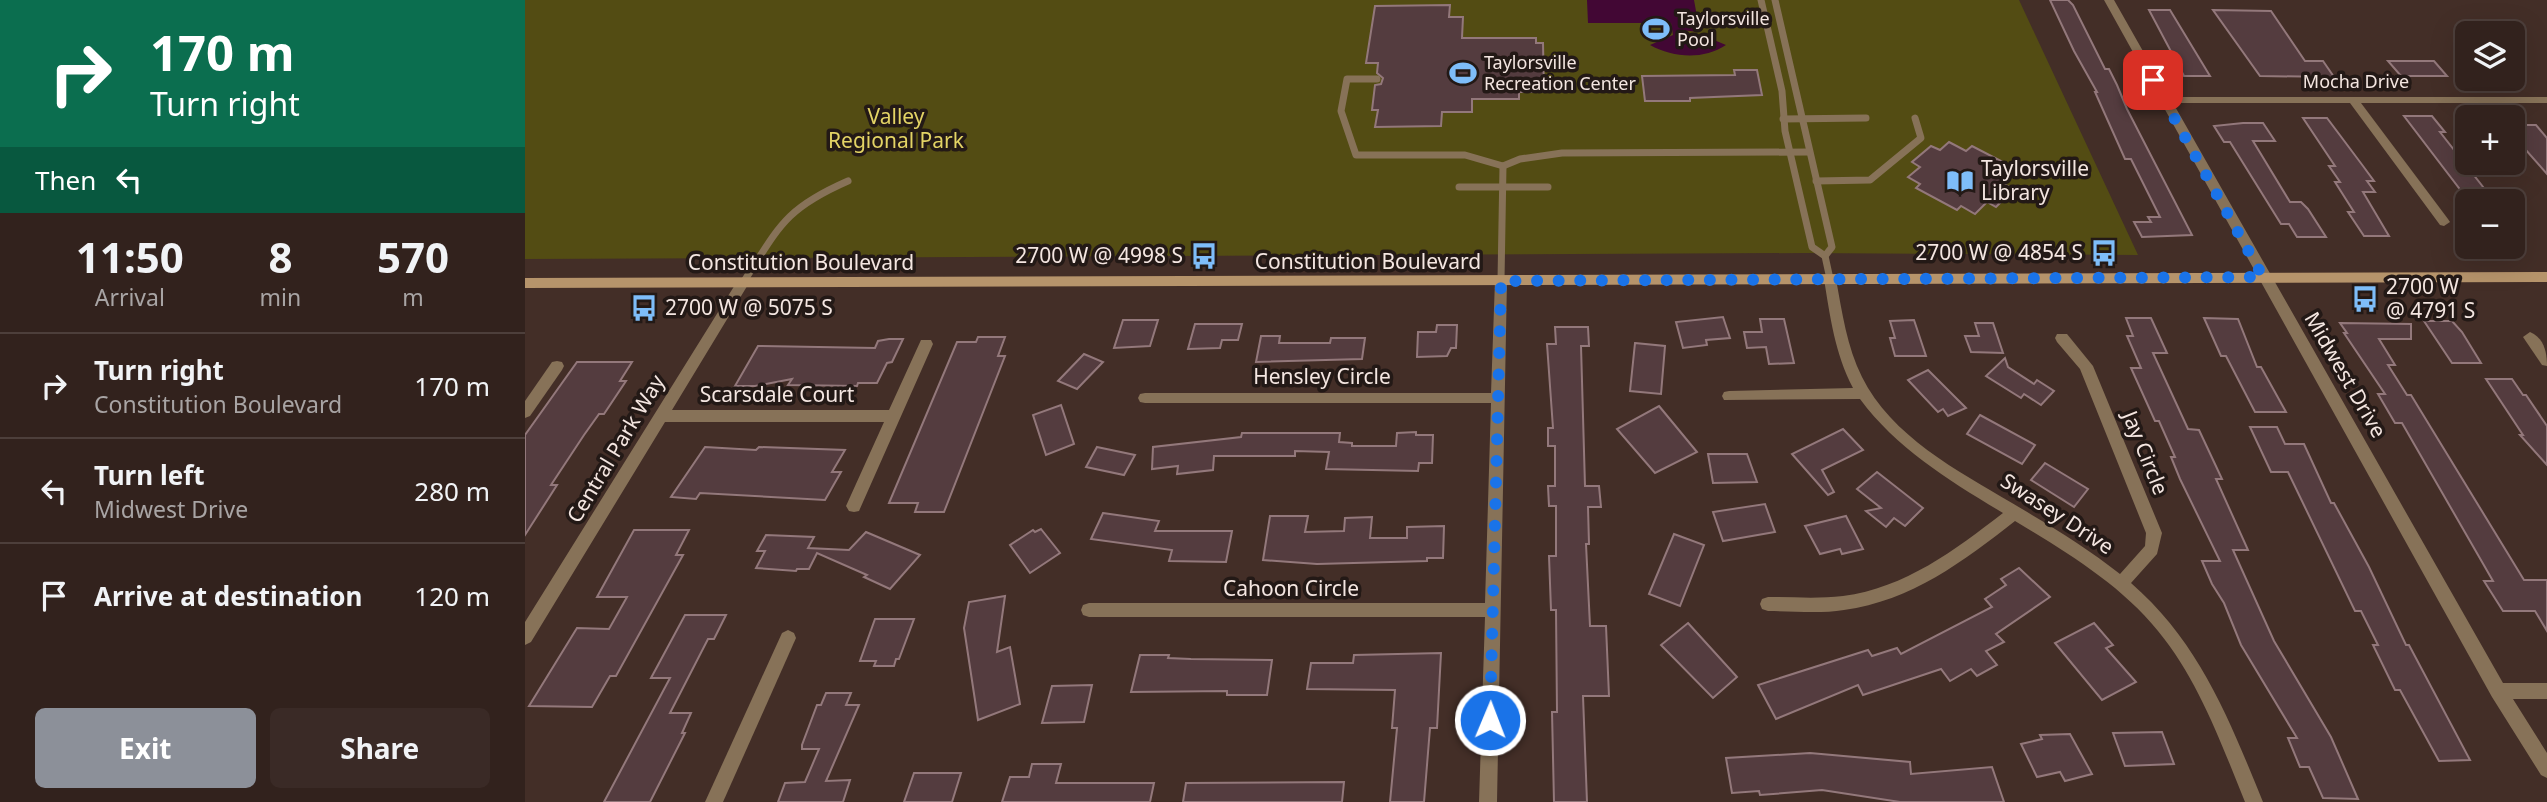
<!DOCTYPE html>
<meta charset="utf-8">
<style>
:root{--surface:#32221d;--page:#3a2a26;--text:#f1f3f6;--muted:#a8a4a4;--line:#4d3f3b;--accent:#8c9099}
body{margin:0;font-family:"Noto Sans",sans-serif;background:var(--page);color:var(--text);height:100vh;display:flex;flex-direction:column;font-size:26px;white-space:nowrap}
*{box-sizing:border-box;margin:0}
p{font-size:23px;color:var(--muted)}
.icon{flex:none;width:38px;height:38px;fill:none;stroke:currentColor;stroke-width:2;stroke-linecap:round;stroke-linejoin:round}
.map{position:relative;flex:1;overflow:hidden}
.drawer{display:flex;flex-direction:column;background:var(--surface);width:525px}
.drawer>*{flex:none}
.guide{background:#0b6e4f;color:#fff;overflow:hidden}
.fabs{position:absolute;left:1930px;top:21px;display:grid;gap:14px}
.fabs a{display:grid;place-items:center;width:70px;height:70px;border-radius:10px;background:var(--surface);box-shadow:0 7px 28px #0002,0 0 0 2px var(--line);font-size:35px}
.pin{position:absolute;display:grid;place-items:center;width:60px;height:60px;color:#fff;margin:-30px;border-radius:14px;box-shadow:0 4px 10px #0006}
.me{position:absolute;width:77px;margin:-38px;rotate:1deg;stroke-linejoin:round;filter:drop-shadow(0 0 5px #0008)}
.turn{display:flex;align-items:center;gap:24px;height:147px;padding:0 35px;font-size:32px}
.turn .icon{width:91px;height:91px;stroke-width:2.5}
.turn b{display:block;font-size:49px;line-height:60px}
.then{display:flex;align-items:center;height:66px;padding:0 35px;background:#0003;gap:14px;font-size:26px}
.eta{display:flex;justify-content:space-evenly;align-items:center;height:119px;text-align:center}
.eta b{font-size:42px;font-weight:700;line-height:49px}
.action{display:flex;gap:14px;margin-top:auto;padding:14px 35px}
.action a{flex:1;height:80px;border-radius:10px;background:var(--accent);color:#fff;font-size:28px;font-weight:700;line-height:80px;text-align:center}
.action a+a{background:var(--page);color:var(--text)}
ul{padding:0;list-style:none}
li{display:flex;align-items:center;gap:21px;height:105px;padding:0 35px;border-top:2px solid var(--line)}
li div{flex:1}
li b{display:block;font-size:26px}
li em{font-style:normal}
main{display:flex;flex:1;min-height:0}
.map>svg:first-child{display:block}
</style>
<main>
<section class="drawer">
<div class="guide">
<div class="turn"><svg class="icon" aria-label="right" viewBox="0 0 24 24"><path d="M7 20v-9h11M14 6l5 5-5 5"/></svg><div><b>170 m</b>Turn right</div></div>
<div class="then">Then<svg class="icon" aria-label="left" viewBox="0 0 24 24"><path d="M17 20v-9H6M10 6l-5 5 5 5"/></svg></div>
</div>
<div class="eta">
<div><b>11:50</b><p>Arrival</p></div>
<div><b>8</b><p>min</p></div>
<div><b>570</b><p>m</p></div>
</div>
<ul>
<li><svg class="icon" aria-label="right" viewBox="0 0 24 24"><path d="M7 20v-9h11M14 6l5 5-5 5"/></svg><div><b>Turn right</b><p>Constitution Boulevard</p></div><em>170 m</em></li>
<li><svg class="icon" aria-label="left" viewBox="0 0 24 24"><path d="M17 20v-9H6M10 6l-5 5 5 5"/></svg><div><b>Turn left</b><p>Midwest Drive</p></div><em>280 m</em></li>
<li><svg class="icon" aria-label="arrive" viewBox="0 0 24 24"><path d="M6 21V4h12l-3 4 3 4H6"/></svg><div><b>Arrive at destination</b></div><em>120 m</em></li>
</ul>
<div class="action"><a>Exit</a><a>Share</a></div>
</section>
<div class="map">
<svg width="2022" height="802" viewBox="0 0 2022 802">
<rect width="100%" height="100%" fill="#432e27"/>
<!-- green -->
<path fill="#534c13" d="M0,0h1494l119,255 -333,-2 -1280,6z"/>
<!-- water -->
<path fill="#420734" d="M1062,0h107l4,22 -18,2h18l1,8 -18,-2v5h21l24,10c-23,15 -52,13 -76,0l23,-10 -2,-12h-83z"/>
<!-- building -->
<g fill="#543c3f" stroke="#93787b" stroke-width="2">
<path d="M1525,0h18l5,5 32,64h4l8,16 10,24 65,126 -50,2 -8,-15h17l-3,-5h12l-29,-58h-6l-30,-67h2l-23,-41z"/>
<path d="M925,5l-1,12h14l-1,21h74v5h7l1,49h-25v7h-47v13h-30l-1,14 -66,1 3,-17h-6l3,-25 6,-1 2,-6 -6,-5 1,-10h-12l9,-57z"/>
<path d="M1624,10h21l40,66h-26z"/>
<path d="M1688,10l58,1 34,50h18l11,16 -74,-1z"/>
<path d="M1863,61h46l13,15h-46z"/>
<path d="M1209,70h23l5,25 -72,3v3h-45l-3,-25 93,-1z"/>
<path d="M1879,116h28l13,16h-5l47,60h-25z"/>
<path d="M1778,118h24l36,48 11,15h-7l8,11h-12l26,44h-25l-16,-24h6l-19,-30h5l-11,-16h6z"/>
<path d="M1718,123h20l12,18h-22l37,61h11l7,7 18,28h-29l-8,-13h-8l-51,-82h-6l-10,-16z"/>
<path d="M1988,125h23l11,13v36l-29,-33h-5z"/>
<path d="M1424,142l17,9 6,-5 31,16 -6,6 15,8 -9,8 11,5 -18,18 -9,-5 -12,12 -14,-8 -4,4 -41,-22 4,-4 -12,-7 12,-10 -8,-5 19,-16 9,4z"/>
<path d="M1198,317l7,21 -24,2 1,5 -24,3 -7,-26z"/>
<path d="M1601,318h25l16,35h-14l35,76 11,1 23,49h-6l32,71h-15l41,91 57,96 27,62 -35,-1 -14,-31h-9l-12,-29h9l-56,-93 -17,-42 -12,-19 -10,-23h18l-40,-82 -9,-22h4l-16,-36h-4l-24,-53h10l-14,-32h6z"/>
<path d="M1679,318l34,1 19,48h4l25,45h-31l-29,-56h-5z"/>
<path d="M1235,319h24l10,44 -25,1 -3,-17 -19,1 -3,-16h18z"/>
<path d="M598,320h35l-8,26 -36,2z"/>
<path d="M1389,320l12,36h-31l-5,-18h5l-5,-17z"/>
<path d="M1899,321h28l10,11 19,31h-29z"/>
<path d="M1450,323h18l10,30 -32,-1 -6,-16h14z"/>
<path d="M1815,323l71,1v15h-32l16,26h-7l19,30h4l113,185h23v51l-12,-20h-32l-19,-30h9l-91,-158h-7l-17,-29h7l-41,-61h3z"/>
<path d="M670,324h47l-4,16h-16l-2,8 -32,1z"/>
<path d="M912,325h20l-1,23h-5l-4,8 -30,1 1,-25h18z"/>
<path d="M1030,327h33l1,19h-8l4,140h14l2,21h-13l1,37h-3l4,82h16l3,70h-26l4,106h-33l-2,-90h5l-1,-102h-5l-2,-54h7v-50h-7l-1,-20h7v-40h-7v-18h5l-6,-84h9z"/>
<path d="M736,336h19l-1,7h51l1,-5h34l-3,21 -106,3z"/>
<path d="M453,337h27l-7,19h7l-61,156h-29l3,-9h-29l68,-161h19z"/>
<path d="M364,339h14l-11,23 -5,1 -10,20h-19l-1,3 -69,-1 4,-6 -37,7h-20l23,-40 117,2 3,-7z"/>
<path d="M1110,343l30,3 -4,48 -31,-3z"/>
<path d="M559,354l19,8 -26,27 -19,-8z"/>
<path d="M1480,358l3,9 26,17 3,-4 17,11 -13,14 -17,-11 -3,4 -35,-22z"/>
<path d="M52,362h55l-12,19h6l-22,33h-5l-15,21 -33,50h6l-32,50v-100z"/>
<path d="M1403,370l38,38 -18,8 -5,-7 -5,3 -30,-32z"/>
<path d="M1961,379h26l11,16h3l21,31v39l-27,-30h3z"/>
<path d="M536,405l13,39 -28,11 -13,-40z"/>
<path d="M1134,406l38,46 -42,21 -38,-44z"/>
<path d="M1455,415l55,30 -13,19 -55,-30z"/>
<path d="M1725,427h27l8,17h19l27,59h3l35,64 37,78h3l61,115 -31,1 -39,-71h-5l-22,-45h5l-17,-34h-6l-67,-139h-17z"/>
<path d="M1318,429l20,21 -41,20 12,22 -6,3 -36,-41z"/>
<path d="M891,432v3h17l-1,28h-13l-1,8 -92,-2 3,-17 -34,-1v5h-81l-1,14 -36,4 1,-8 -26,3 1,-22 88,-10 1,-4h98l-1,9 13,1v3h44l1,-13z"/>
<path d="M180,447l51,3 3,-3 86,3 -13,22h9l-16,28 -125,-7 -4,6 -25,-2z"/>
<path d="M572,447l38,8 -11,20 -38,-8z"/>
<path d="M1183,454h39l10,28 -44,1z"/>
<path d="M1520,463l43,26 -14,18 -43,-27z"/>
<path d="M1352,472l46,36 -18,18 -11,-8 -8,9 -20,-16 15,-3 -24,-19z"/>
<path d="M1240,504l10,28 -52,9 -10,-29z"/>
<path d="M578,513l56,8 -4,10h77l-6,31 -57,-1 3,-11 -81,-11z"/>
<path d="M745,516h38l-3,16 39,-1 1,-13 27,-1 -2,21h37v-11l37,-1 -1,32h-16v3l-110,3 -54,-4z"/>
<path d="M1321,516l17,33 -21,5 -2,-5 -20,5 -15,-28z"/>
<path d="M516,529l19,24 -30,20 -20,-28 23,-15 2,2z"/>
<path d="M109,530h55l-13,25h7l-67,121h-6l-18,31 -63,-1 48,-78 32,1 18,-32h-30z"/>
<path d="M341,532l54,23 -30,34 -26,-12 3,-2 -50,-22 -8,16h-12l-1,2 -40,-3 9,-17h-8l9,-16 48,2 -6,11 41,2z"/>
<path d="M1149,534l30,11 -24,61 -31,-12z"/>
<path d="M1494,568l31,29 -54,37 8,8 -18,9 11,14 -20,11 -6,-7 -21,12 -9,-12 -78,26 -5,-10 -82,34 -18,-34 110,-35 4,6 25,-8 4,6 91,-47 -7,-8 21,-14 -5,-6z"/>
<path d="M480,596l-8,56 13,-5 10,57 -42,16 -14,-92 5,-26z"/>
<path d="M160,615h41l-12,24h-6l-38,74h21l-9,20h3l-35,69h-46l66,-124h-19z"/>
<path d="M350,619h39l-15,40h-3l-2,7h-20l2,-5h-16z"/>
<path d="M1163,623l49,54 -24,21 -52,-53z"/>
<path d="M1569,623l19,22 -7,3 30,34 -34,18 -47,-57z"/>
<path d="M916,653l-4,75h-7l-6,74h-34l7,-74h-5l3,-38 -88,-1 4,-26h42l1,-8z"/>
<path d="M615,655h29l-1,3 23,1 81,1 -5,35h-40v-4l-96,1z"/>
<path d="M567,685l-8,37 -42,1 10,-37z"/>
<path d="M301,693h25l-5,12h13l-33,76 24,-1 -7,22h-65l7,-19 20,-1 14,-33h-17v-4l15,-40h4z"/>
<path d="M1637,732l12,32 -49,2 -12,-33z"/>
<path d="M1545,734l22,40 -27,7 -5,-9 -23,5 -16,-33 21,-5 -2,-4z"/>
<path d="M1285,753l100,9 1,12 81,-7 12,35h-104l-78,-12 -62,5 -1,-4 -27,2 -6,-35z"/>
<path d="M507,764h29l-5,19h98l-4,19h-148l8,-25h19z"/>
<path d="M389,773h47l-9,29h-48z"/>
<path d="M819,782l-2,20h-159l3,-19z"/>
</g>
<g fill="none" stroke-linecap="round" stroke-linejoin="round">
<!-- service -->
<g stroke="#877258" stroke-width="7">
<path d="M1236,0l21,91 3,40 27,116 13,9 5,23"/>
<path d="M1250,0l57,247 -7,9"/>
<path d="M852,79h-30l-6,32 15,44h109l38,11 17,-7 42,-6 247,-1"/>
<path d="M1258,119l83,-1"/>
<path d="M1291,181l54,-1 51,-42 -6,-20"/>
<path d="M934,187h89"/>
<path d="M976,280l2,-114"/>
<path d="M218,283c36,-56 41,-74 105,-102"/>
</g>
<!-- minor -->
<g fill="#877258" fill-rule="evenodd">
<path d="M1579,0h10l55,97h378v6h-186l87,116 2,3 -6,4 -4,-1 -90,-122h-177l330,580h44v16h-34l34,54v25l-6,-3 -49,-78z"/>
<path d="M1305,274l6,5c6,33 11,68 26,98 29,59 96,94 150,126 37,22 74,44 108,71l25,-28 1,-13 -66,-164 -23,-27 -2,-4 2,-4h10l26,32 69,167 -5,21 -26,29c69,60 98,136 132,219h-18c-24,-59 -46,-121 -87,-171 -38,-47 -92,-79 -143,-110 -51,40 -104,80 -171,89 -25,4 -51,1 -76,1l-6,-2 -2,-5 2,-5 6,-2c25,0 50,2 75,-1 62,-8 112,-46 160,-83 -53,-32 -106,-64 -143,-114l-136,1 -2,-4 2,-4 5,-1 124,-3c-18,-34 -23,-72 -29,-109z"/>
<path d="M976,275l6,5 -10,522h-18l6,-185h-396l-6,-2 -2,-5 2,-5 6,-2h396l6,-200h-346l-5,-1 -2,-4 2,-4 5,-1h346l4,-113z"/>
<path d="M218,278l6,5 -77,127h217l32,-70h10l2,4 -74,167 -5,1 -5,-1 -3,-5 38,-84h-219l-134,220 -6,3v-23l213,-342z"/>
<path d="M2005,332c14,6 17,20 17,34l-5,-1 -19,-28z"/>
<path d="M32,361l5,1 2,4 -2,4 -32,46 -5,2v-17l27,-39z"/>
<path d="M263,630l6,3 2,5 -73,164h-18l77,-169z"/>
</g>
<!-- secondary -->
<path fill="#b6946b" fill-rule="evenodd" d="M2022,272v10l-2022,6v-10z"/>
</g>
<g fill="none" stroke-linecap="round" stroke-linejoin="round">
<!-- route -->
<path stroke="#1a73e8" stroke-width="12" stroke-dasharray="0 21.6" d="M965,720l11,-439 762,-4 -110,-197"/>
</g>
<!-- icons -->
<defs>
<symbol id="stadium-bare" viewBox="-9 -9 18 18"><path d="M0-5a6.5 5 0 1 0 0 10a6.5 5 0 1 0 0-10ZM-3.5-1.8h7v3.6h-7Z" fill="#7ebdf9" stroke="#231916" stroke-width="2.5" paint-order="stroke"/></symbol>
<symbol id="library-bare" viewBox="-9 -9 18 18"><path d="M-6-4Q-3-5.5-.7-3.5V5Q-3 3-6 4ZM6-4Q3-5.5 .7-3.5V5Q3 3 6 4Z" fill="#7ebdf9" stroke="#231916" stroke-width="2.5" paint-order="stroke"/></symbol>
<symbol id="bus-bare" viewBox="-9 -9 18 18"><path d="M-5-6H5V4H4V6H2V4H-2V6H-4V4H-5ZM-3.5-4V0h7V-4ZM-3.5 1.2v1.5H-2V1.2ZM2 1.2v1.5H3.5V1.2Z" fill="#7ebdf9" stroke="#231916" stroke-width="2.5" paint-order="stroke"/></symbol>
</defs>
<g fill-rule="evenodd">
<use href="#stadium-bare" x="1112" y="10" width="38" height="38"/>
<use href="#stadium-bare" x="919" y="54" width="38" height="38"/>
<use href="#library-bare" x="1416" y="162" width="38" height="38"/>
<use href="#bus-bare" x="1560" y="234" width="38" height="38"/>
<use href="#bus-bare" x="660" y="237" width="38" height="38"/>
<use href="#bus-bare" x="1821" y="280" width="38" height="38"/>
<use href="#bus-bare" x="100" y="289" width="38" height="38"/>
</g>
<g text-anchor="middle" stroke-width="7" stroke-linejoin="round" paint-order="stroke">
<!-- far-poi labels -->
<g font-size="18" fill="#f4e6e1" stroke="#231916" text-anchor="start">
<text x="1152" y="25">Taylorsville<tspan x="1152" dy="21">Pool</tspan></text>
<text x="959" y="69">Taylorsville<tspan x="959" dy="21">Recreation Center</tspan></text>
</g>
<!-- far-street labels -->
<g font-size="18" fill="#f4e6e1" stroke="#231916">
<text x="1831" y="88">Mocha Drive</text>
</g>
<!-- park labels -->
<g font-size="21" fill="#e3d365" stroke="#231916">
<text x="371" y="124">Valley<tspan x="371" dy="24">Regional Park</tspan></text>
</g>
<!-- poi labels -->
<g font-size="21" fill="#f4e6e1" stroke="#231916" text-anchor="start">
<text x="1456" y="176">Taylorsville<tspan x="1456" dy="24">Library</tspan></text>
<text x="1558" y="260" text-anchor="end">2700 W @ 4854 S</text>
<text x="658" y="263" text-anchor="end">2700 W @ 4998 S</text>
<text x="1861" y="294">2700 W<tspan x="1861" dy="24">@ 4791 S</tspan></text>
<text x="140" y="315">2700 W @ 5075 S</text>
</g>
<!-- street labels -->
<g font-size="21" fill="#f4e6e1" stroke="#231916">
<text x="843" y="269">Constitution Boulevard</text>
<text x="276" y="270">Constitution Boulevard</text>
<text transform="translate(1820 375) rotate(60)" y="7">Midwest Drive</text>
<text x="797" y="384">Hensley Circle</text>
<text x="252" y="402">Scarsdale Court</text>
<text transform="translate(91 449) rotate(-59)" y="7">Central Park Way</text>
<text transform="translate(1620 453) rotate(68)" y="7">Jay Circle</text>
<text transform="translate(1532 514) rotate(33)" y="7">Swasey Drive</text>
<text x="766" y="596">Cahoon Circle</text>
</g>
</g>
</svg>
<div class="fabs">
<a><svg class="icon" aria-label="layers" viewBox="0 0 24 24"><path d="M12 4l9 5-9 5-9-5zM3 14l9 5 9-5"/></svg></a>
<a>+</a>
<a>−</a>
</div>
<div class="pin" style="left:1628px;top:80px;background:#d93025"><svg class="icon" aria-label="arrive" viewBox="0 0 24 24"><path d="M6 21V4h12l-3 4 3 4H6"/></svg></div>
<svg class="me" style="left:965px;top:720px" viewBox="-20 -20 40 40"><circle r="17" fill="#1a73e8" stroke="#fff" stroke-width="3"/><path d="M0-11L8 9 0 5-8 9z" fill="#fff"/></svg>
</div>
</main>
